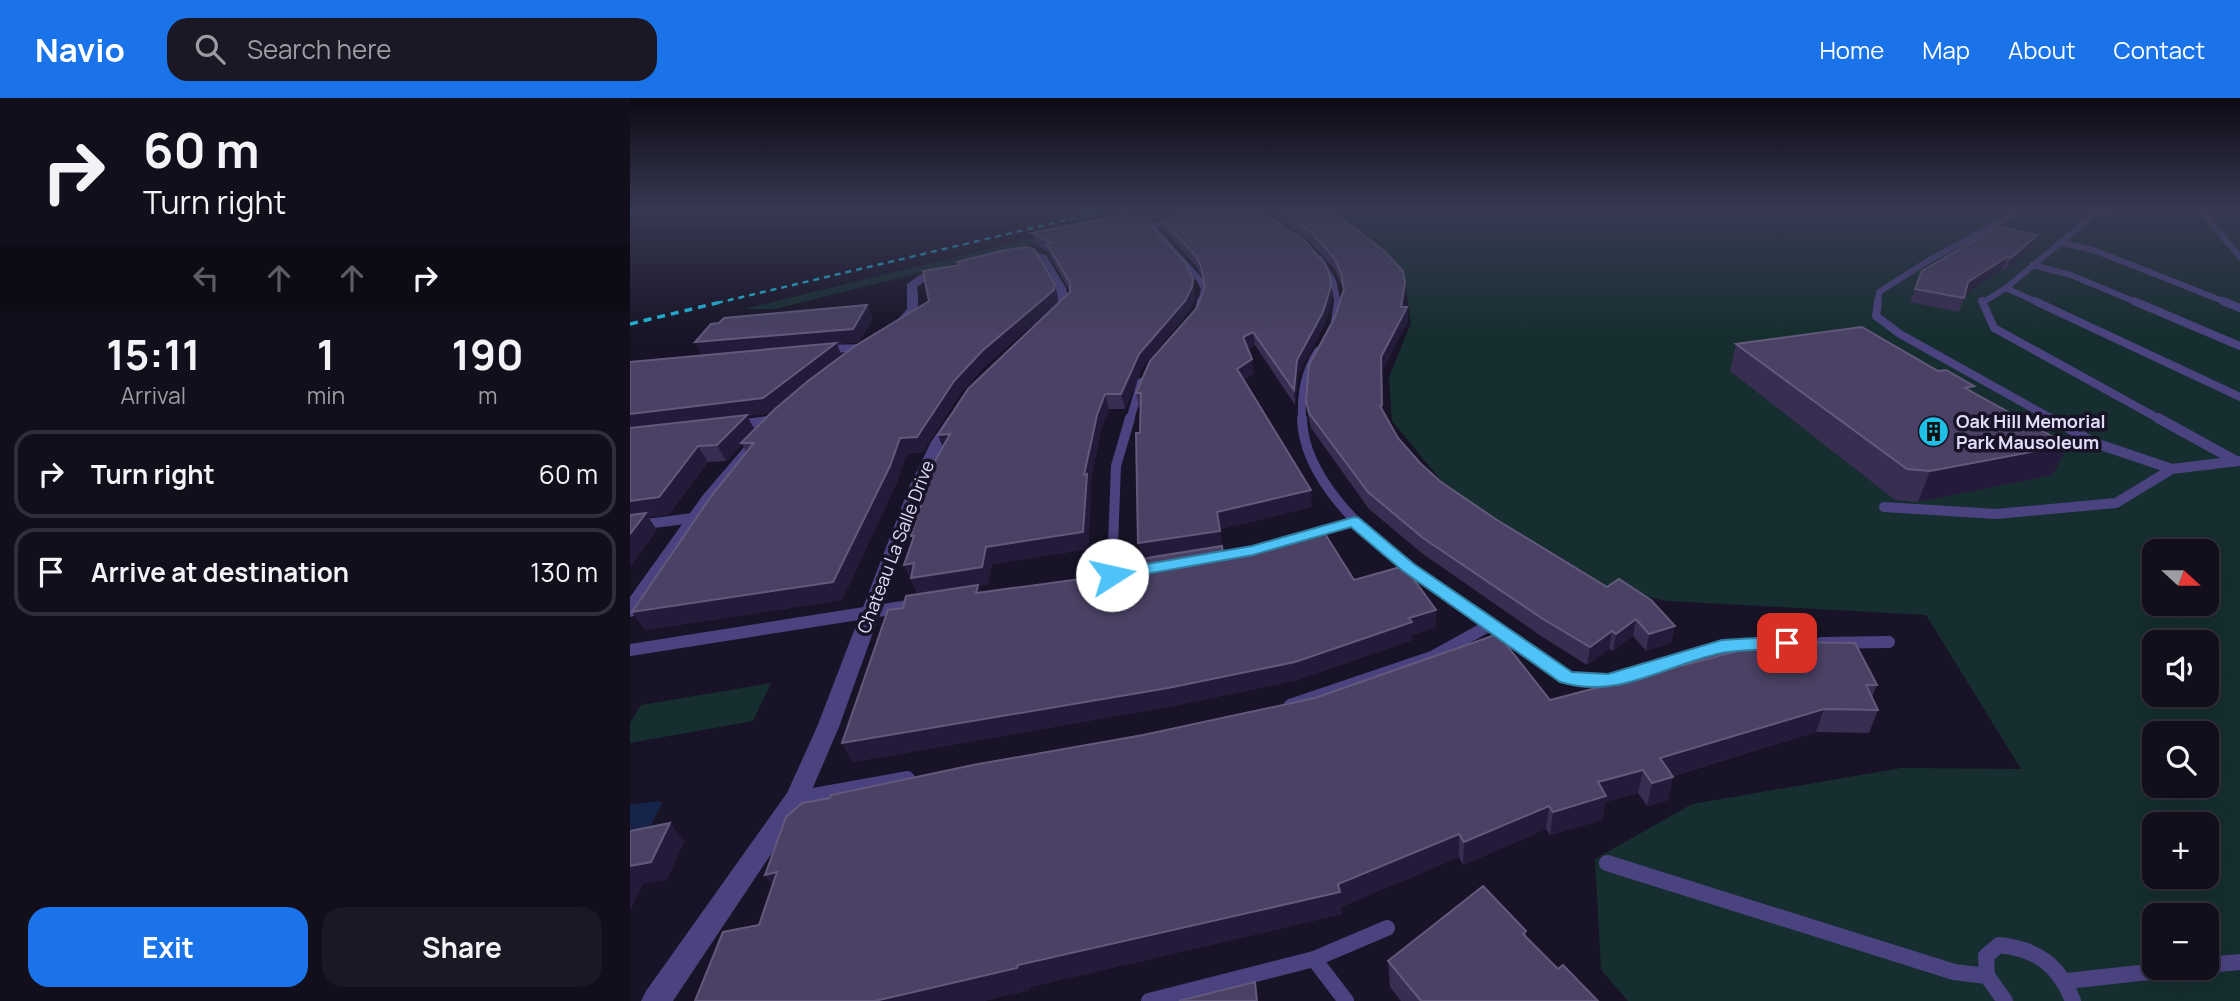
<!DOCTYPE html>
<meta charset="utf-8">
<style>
:root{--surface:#120e1c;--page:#1b1725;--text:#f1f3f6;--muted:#9c9ca3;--line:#312e3b;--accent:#1a73e8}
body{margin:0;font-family:Manrope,sans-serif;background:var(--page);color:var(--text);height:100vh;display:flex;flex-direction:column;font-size:26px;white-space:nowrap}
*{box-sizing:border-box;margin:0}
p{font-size:23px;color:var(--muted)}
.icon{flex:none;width:38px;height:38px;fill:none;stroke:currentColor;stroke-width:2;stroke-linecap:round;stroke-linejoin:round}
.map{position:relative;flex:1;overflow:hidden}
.panel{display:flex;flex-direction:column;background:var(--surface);width:630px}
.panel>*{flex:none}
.banner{background:#120e1c;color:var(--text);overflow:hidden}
.needle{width:46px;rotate:111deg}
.controls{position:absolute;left:1512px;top:441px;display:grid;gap:14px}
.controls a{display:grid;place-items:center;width:77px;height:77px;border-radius:14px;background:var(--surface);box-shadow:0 7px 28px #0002,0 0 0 2px var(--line);font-size:35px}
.pin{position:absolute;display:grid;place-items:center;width:60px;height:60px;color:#fff;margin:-30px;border-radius:14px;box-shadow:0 4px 10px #0006}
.me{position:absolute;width:77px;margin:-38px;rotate:80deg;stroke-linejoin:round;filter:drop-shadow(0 0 5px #0008)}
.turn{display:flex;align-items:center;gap:24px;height:147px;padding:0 28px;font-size:32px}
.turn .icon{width:91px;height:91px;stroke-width:2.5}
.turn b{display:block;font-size:49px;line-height:60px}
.lanes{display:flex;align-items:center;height:66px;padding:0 28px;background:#0003;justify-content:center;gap:35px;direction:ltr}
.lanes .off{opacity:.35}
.eta{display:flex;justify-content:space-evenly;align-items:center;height:119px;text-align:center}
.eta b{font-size:42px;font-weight:700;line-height:49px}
.primary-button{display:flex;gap:14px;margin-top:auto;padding:14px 28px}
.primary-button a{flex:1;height:80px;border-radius:21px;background:var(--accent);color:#fff;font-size:28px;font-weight:700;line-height:80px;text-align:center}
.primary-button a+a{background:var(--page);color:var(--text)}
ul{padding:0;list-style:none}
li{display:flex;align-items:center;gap:21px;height:88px;margin:0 14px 10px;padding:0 14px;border:4px solid var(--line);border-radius:21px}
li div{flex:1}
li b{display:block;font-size:26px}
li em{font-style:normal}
header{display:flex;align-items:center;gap:42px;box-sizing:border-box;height:98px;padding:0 35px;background:var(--accent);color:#fff}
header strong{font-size:33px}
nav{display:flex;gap:38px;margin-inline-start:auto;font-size:24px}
.search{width:490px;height:63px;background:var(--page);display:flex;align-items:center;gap:18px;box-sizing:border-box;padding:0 24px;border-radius:21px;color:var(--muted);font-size:26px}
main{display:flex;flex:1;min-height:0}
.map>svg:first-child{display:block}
</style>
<header>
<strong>Navio</strong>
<div class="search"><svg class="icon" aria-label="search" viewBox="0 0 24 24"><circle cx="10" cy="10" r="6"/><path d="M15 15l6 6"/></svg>Search here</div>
<nav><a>Home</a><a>Map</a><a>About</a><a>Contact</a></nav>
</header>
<main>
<section class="panel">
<div class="banner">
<div class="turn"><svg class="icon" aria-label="right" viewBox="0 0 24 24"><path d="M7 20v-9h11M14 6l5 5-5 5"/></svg><div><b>60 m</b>Turn right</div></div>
<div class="lanes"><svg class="icon off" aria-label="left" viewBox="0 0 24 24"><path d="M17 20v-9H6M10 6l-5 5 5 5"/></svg><svg class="icon off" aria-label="ahead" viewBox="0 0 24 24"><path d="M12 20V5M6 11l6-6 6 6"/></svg><svg class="icon off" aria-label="ahead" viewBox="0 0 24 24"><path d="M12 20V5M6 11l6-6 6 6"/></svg><svg class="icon" aria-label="right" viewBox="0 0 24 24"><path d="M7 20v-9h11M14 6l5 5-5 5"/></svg></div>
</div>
<div class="eta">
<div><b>15:11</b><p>Arrival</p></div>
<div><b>1</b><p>min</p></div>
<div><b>190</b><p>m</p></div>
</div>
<ul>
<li><svg class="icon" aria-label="right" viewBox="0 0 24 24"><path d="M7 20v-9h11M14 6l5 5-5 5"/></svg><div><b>Turn right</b></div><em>60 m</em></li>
<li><svg class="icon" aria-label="arrive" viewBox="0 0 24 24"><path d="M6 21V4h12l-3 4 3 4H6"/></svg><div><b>Arrive at destination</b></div><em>130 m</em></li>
</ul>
<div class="primary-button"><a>Exit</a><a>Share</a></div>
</section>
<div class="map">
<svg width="1610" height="903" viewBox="0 0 1610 903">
<rect width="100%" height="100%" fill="#181326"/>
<!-- green -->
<g fill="#162e2f" fill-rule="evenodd">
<path d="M515,113h50l-125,24 -295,74h-31z"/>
<path d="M698,113h912v790h-612l-27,-31 -6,-111 97,-55 209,-36 120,1 -95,-154 -259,-14 -75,-18 -139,-88 -61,-74 -3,-44 22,-54 -5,-33 -18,-31zM1524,453h53v53h-53zM1524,544h53v53h-53zM1524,635h53v53h-53zM1524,726h53v53h-53zM1524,817h53v53h-53z"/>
<path d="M141,585l-18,38 -123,22v-20l11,-18z"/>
</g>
<!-- water -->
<path fill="#152448" d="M28,703l4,2 -11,22 -21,9v-29z"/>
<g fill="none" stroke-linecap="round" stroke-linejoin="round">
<!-- service-far4 -->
<g stroke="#4a4380" stroke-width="6">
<path d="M1571,113l39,46"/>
<path d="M544,122l-20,6 1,4 45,50 4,9 -3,14"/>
<path d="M1430,144l36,9 132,52"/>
<path d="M690,161l13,22 5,22"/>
<path d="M1402,167l39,10 67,28"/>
<path d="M1376,190l33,15"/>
<path d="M1248,205l1,-11 52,-33 90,-48"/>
<path d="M1352,205l24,-15 88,-73 25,-4"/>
</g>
<!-- service-far3 -->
<g stroke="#4a4380" stroke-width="8">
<path d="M1248,203l-2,15 24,18 154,86"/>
<path d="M1352,203l12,27 167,92"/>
<path d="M1405,203l205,96"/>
<path d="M1504,203l106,45"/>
<path d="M1593,203l17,7"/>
<path d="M570,208l1,-5"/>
<path d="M705,224l3,-21"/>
<path d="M195,251l40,-1"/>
<path d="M500,322l11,-38"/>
<path d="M672,322c-1,-26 2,-47 16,-69"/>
</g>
<!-- service-far2 -->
<g stroke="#4a4380" stroke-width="10">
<path d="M672,320c1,61 63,115 107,151"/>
<path d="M1420,320l45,25 77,26"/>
<path d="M1528,320l78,43"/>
<path d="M107,327l38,-5"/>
<path d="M1254,409l112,7 120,-11 56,-34 66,-8"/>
<path d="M0,428l63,-8"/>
<path d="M679,436l45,-12"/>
<path d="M482,471l4,-103 14,-48"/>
</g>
<!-- service-far1 -->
<g stroke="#4a4380" stroke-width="12">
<path d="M777,469l159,110 39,3 39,-8 76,-25 61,-4"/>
<path d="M482,477v-8"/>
<path d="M1191,545l68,-1"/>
<path d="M0,552l285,-45"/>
<path d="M660,607l142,-48 58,-32"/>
</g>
<!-- service -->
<g stroke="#4a4380" stroke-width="16">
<path d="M166,701l111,-20"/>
<path d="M977,765l347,109 33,4"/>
<path d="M684,861l32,42"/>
<path d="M1577,867l33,-3"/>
<path d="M1437,883l118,-13"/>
<path d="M519,903l165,-42 73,-31"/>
<path d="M1375,903l-18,-25 -1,-20 13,-11c38,4 60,20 74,56"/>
</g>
<!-- minor -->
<g fill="#4a4380" fill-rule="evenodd">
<path d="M398,152l18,5 20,33 3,15 -10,16 -10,-2c17,-21 2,-38 -10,-58 -9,-2 -23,1 -29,-4z"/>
<path d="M317,170l5,3 -1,2 -23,6 -11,8c3,19 1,30 -15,41h-8l-2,-2 15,-17v-25l13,-9z"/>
<path d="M323,318l7,4 -15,22 -19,43 -87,242 -31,72 -135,202h-32l5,-10 141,-198 30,-66 93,-242 21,-43 17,-25z"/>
<path d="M132,333l7,4 -2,3 -53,64 -77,113 -7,2v-20l73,-102 54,-63z"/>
</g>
<!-- rail-far1 -->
<path stroke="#1ec0e5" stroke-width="2.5" stroke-dasharray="6 5" stroke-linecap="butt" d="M87,205l387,-92"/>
<!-- rail -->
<path stroke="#1ec0e5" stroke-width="3.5" stroke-dasharray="8 6" stroke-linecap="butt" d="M0,226l95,-23"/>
</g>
<!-- wall -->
<g fill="#382e52" fill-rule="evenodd">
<path d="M637,113h61l30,21 47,63 -2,12h4l1,14 -26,50 1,40 15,27 22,25 21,19 56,38 110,67 68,39 -4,17 -25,8 -13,-15 -20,15 -4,-2 -22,16 -46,-29 -118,-82 -54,-45 -58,-81 -3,-13 -2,-14 29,-84 8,-25 -1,-6 -7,-16 -22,-25z"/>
<path d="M531,121l170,67 1,13 -8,27 -26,48 -3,31 -40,-60 -7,4 6,24 -10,7 68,127 -92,22 3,24 49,-8v-3l82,38 82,47 -24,8v5l-115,40 -124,26 -320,56 -11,-19 61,-135 15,-14 -14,-29 39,-118 -5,-12 132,-143 -20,-36 -1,-4 -14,-7 -3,-12 129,4 32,42 2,12v8l-8,15 -45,54 -17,41h-16l-8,21 -11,54 1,7 -3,58 -96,15 -4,20 -10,2 3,6 107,-14 50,-10 4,-9 -2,-126 1,-25h-2l-3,-15 60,-84 9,-20 -2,-11 -6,-11 -34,-37z"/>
<path d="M1402,149l-26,23 -4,-1 -37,25 -6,18 -49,-10 5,-13z"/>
<path d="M327,164l98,23 3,13v5l-72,62 -27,30 -36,57 -16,2 -10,28 -55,118 -197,30 -13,-18 114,-160 -4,-8 -16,17 -18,1 -39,52 -21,3 9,13 -27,37 72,-212 -7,-13 178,-24 -14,24 -22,2 5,12 87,-55 29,-36zM141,315l-16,17 -8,-14z"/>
<path d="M1106,246l236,47 81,84 -135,27 -23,-2 -165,-129z"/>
<path d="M1142,544l105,43 -5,12 6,13 -9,23 -53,-1 -143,44 -5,24 -21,6 -9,-13 -33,9 -3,18 -52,15 -4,-6 -83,36 -4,-8 -118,50 1,7 -312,73v3l-47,11h-288l64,-76 14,-40 -8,-10 785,-175z"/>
<path d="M896,833v6l32,32 40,32h-197l-11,-14 -2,-26z"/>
</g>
<!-- shaded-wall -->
<g fill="#231b39">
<path d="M1407,137l-5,12 -26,23 5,-12z"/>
<path d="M1377,159l-5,12 -38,26 4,-13z"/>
<path d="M563,181l2,12v8l-8,15 -45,54 -17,41 -4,-15 18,-40z"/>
<path d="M775,184v13l-4,24 6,-12 1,14 -26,50 1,49 -3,-14 1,-49 20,-50z"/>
<path d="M425,187l3,13v5l-72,62 -27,30 -36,57 -16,2 -10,28 -55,118 -197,30 -13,-18 268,-174 82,-87z"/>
<path d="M701,188l1,13 -8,27 -26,48 -3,31 -1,-15 3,-30z"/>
<path d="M237,207l6,13 -14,24 -22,2 5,13 -71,56 -24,3 8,14 -29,31 -9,-16 -87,-14v-17l72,-58 -7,-14z"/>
<path d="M623,234l2,13 -10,6 -2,-14z"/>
<path d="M622,261l2,14 -15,10 -2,-14z"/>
<path d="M475,296l4,15 -8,21 -11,54 1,7 -3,58 -96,15 -4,20 -10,2 7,16 -66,-7 -15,-30 82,-18 98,-72 13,-60z"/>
<path d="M320,336l-6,16 -6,-15z"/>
<path d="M1438,347l-15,30 -135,27 12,-31z"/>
<path d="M68,348l10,16 -39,52 -21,3 9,13 -27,37v-66z"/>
<path d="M681,392l1,17 -92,22 3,19 -81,12 -4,-17 79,-31z"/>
<path d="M806,512v17l-24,8v5l-115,40 -124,26 -320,56 -11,-19 567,-125z"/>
<path d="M1006,521l-3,17 -20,15 3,-17z"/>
<path d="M1045,528l-4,17 -25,8 3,-17z"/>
<path d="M982,533l-3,18 -22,16 3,-18z"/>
<path d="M1194,611l-8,23 -161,49 5,-23z"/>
<path d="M1013,672l-5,23 -33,9 -3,18 -52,15 3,-23 45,-30z"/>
<path d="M1043,679l-5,23 -21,6 5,-23z"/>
<path d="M919,708l-3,23 -83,36 1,-23z"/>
<path d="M40,725l15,18 -18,39 -24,4 -13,27v-45z"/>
<path d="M829,736v23l-118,50 1,7 -312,73v3l-47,11h-108l463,-117z"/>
<path d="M147,774l6,26 -18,-23z"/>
</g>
<!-- building -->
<g fill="#4a4164" stroke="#62597c" stroke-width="2">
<path d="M568,113h62l45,30 20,23 5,12 1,10 -8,26 -26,48 -3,30 -41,-58 -10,5 9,22 -15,10 74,121 -94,22 3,19 -82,12 -2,-110h4l1,-40h-5l14,-32 46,-52 9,-21 -4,-22 -6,-11 -34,-36z"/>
<path d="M651,113h47l30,19h-2l28,21 19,20 2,11 -4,25h6l-26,50 1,48 -2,1 18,32 22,25 21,19 56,38 110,67 12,-8 32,21 24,26 -26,8 -13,-15 -20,15 -4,-3 -22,16 -47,-28 -120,-81 -55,-46 -59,-79 -3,-12 3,-36 26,-48 9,-28 -3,-16 -7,-15 -22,-25z"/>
<path d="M497,116l8,5 12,-2 14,20 24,25 8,17 -1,8 -7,14 -46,53 -18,40h-16l-8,21 -13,60 3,-1 -4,58 -97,15 -4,20 -71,11 3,-15 -10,2 10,-29h-3l24,-75 15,-27 -12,1 30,-46 102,-97v-9l-23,-39 5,-1 -20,-10z"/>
<path d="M1368,129l39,8 -26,23 -4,-1 -39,25 -4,16 -49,-9 7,-18z"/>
<path d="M396,149l8,2 21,36 -1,5 -72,61 -28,30 -37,56 -17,1 -10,28 -57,116 -201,30 80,-117 42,-52h-13l34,-34 33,-28 47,-35 74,-45 -6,-30 37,-6 -3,-3 44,-11z"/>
<path d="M237,207l-14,24 -158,13 16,-18 8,-1 5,-5z"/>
<path d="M1232,229l76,44 8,-1 28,16 -9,2 103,57 -138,26 -23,-2 -171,-125z"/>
<path d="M206,245l-73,55 -133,16v-52z"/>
<path d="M117,317l-30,30 -19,1 -39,51 -29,4v-73z"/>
<path d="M16,415l-16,21v-19z"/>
<path d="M692,431l32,51 50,-14 32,44 -27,8 3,4 -117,40 -127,26 -326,55 46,-133 15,-2 3,-12 72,-11 -2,8 112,-15 50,-10v-8l15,-3 69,-11 1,7 50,-8 -1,-3z"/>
<path d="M868,536l52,66 222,-58 83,1 22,42h-11l12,25 -54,-1 -164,49 13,19 -21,6 -9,-13 -45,12 8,14 -53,16 -4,-6 -85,36 -5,-8 -121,50 2,8 -322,73 -1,3 -142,33h-180l28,-69 36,-7 18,-53 -12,3 21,-58 16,-14 28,-5 1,-3 142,-30 170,-30 172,-37z"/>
<path d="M40,725l-19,39 -21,4v-35z"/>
<path d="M853,788l43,45 -3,3 35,35 5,-4 35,36h-177l-33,-40z"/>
<path d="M625,884l2,19h-78z"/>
</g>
<!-- sky -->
<linearGradient id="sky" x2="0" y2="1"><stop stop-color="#0d0a15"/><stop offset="0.47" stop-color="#373952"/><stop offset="1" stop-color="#373952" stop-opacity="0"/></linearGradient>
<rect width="1610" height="239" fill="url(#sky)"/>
<!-- route -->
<path fill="#4fc3f7" stroke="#337fa1" stroke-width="2" d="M724,419l5,1 55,46 158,108 36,2 114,-34 65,-4 6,2 3,5 -3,4 -6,2c-21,1 -45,0 -65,4 -58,12 -102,47 -162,29l-157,-111 -52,-44 -98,28 -141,25 -8,-5 8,-5 140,-24z"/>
<!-- icons -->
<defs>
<symbol id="building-disc" viewBox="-11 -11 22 22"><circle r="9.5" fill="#1ec0e5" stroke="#181326"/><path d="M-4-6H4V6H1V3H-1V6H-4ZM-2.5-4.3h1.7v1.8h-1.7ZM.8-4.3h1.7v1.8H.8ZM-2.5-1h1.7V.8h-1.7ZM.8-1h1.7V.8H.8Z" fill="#111"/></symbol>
</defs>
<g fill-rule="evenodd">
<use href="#building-disc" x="1286" y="316" width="35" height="35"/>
</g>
<g text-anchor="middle" stroke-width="7" stroke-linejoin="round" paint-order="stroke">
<!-- poi labels -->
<g font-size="18" font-weight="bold" fill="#e2dcfb" stroke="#181326" text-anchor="start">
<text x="1326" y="330">Oak Hill Memorial<tspan x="1326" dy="21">Park Mausoleum</tspan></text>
</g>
<!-- street labels -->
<g font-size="18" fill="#e2dcfb" stroke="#181326">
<text transform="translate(266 449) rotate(-69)" y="6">Chateau La Salle Drive</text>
</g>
</g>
</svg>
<div class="controls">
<a><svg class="needle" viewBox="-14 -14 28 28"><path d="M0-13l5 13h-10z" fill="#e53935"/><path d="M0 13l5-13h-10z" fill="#9c9ca3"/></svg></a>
<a><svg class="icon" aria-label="sound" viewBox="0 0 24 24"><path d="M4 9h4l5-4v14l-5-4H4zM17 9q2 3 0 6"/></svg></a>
<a><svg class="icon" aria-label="search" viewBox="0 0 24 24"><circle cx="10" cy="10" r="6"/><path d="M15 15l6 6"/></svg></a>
<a>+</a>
<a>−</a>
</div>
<div class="pin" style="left:1157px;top:545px;background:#d93025"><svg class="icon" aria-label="arrive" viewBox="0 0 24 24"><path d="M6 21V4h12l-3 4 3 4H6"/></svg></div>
<svg class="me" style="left:482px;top:477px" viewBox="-20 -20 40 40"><circle r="19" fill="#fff"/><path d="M0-13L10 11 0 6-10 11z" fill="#4fc3f7"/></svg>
</div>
</main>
